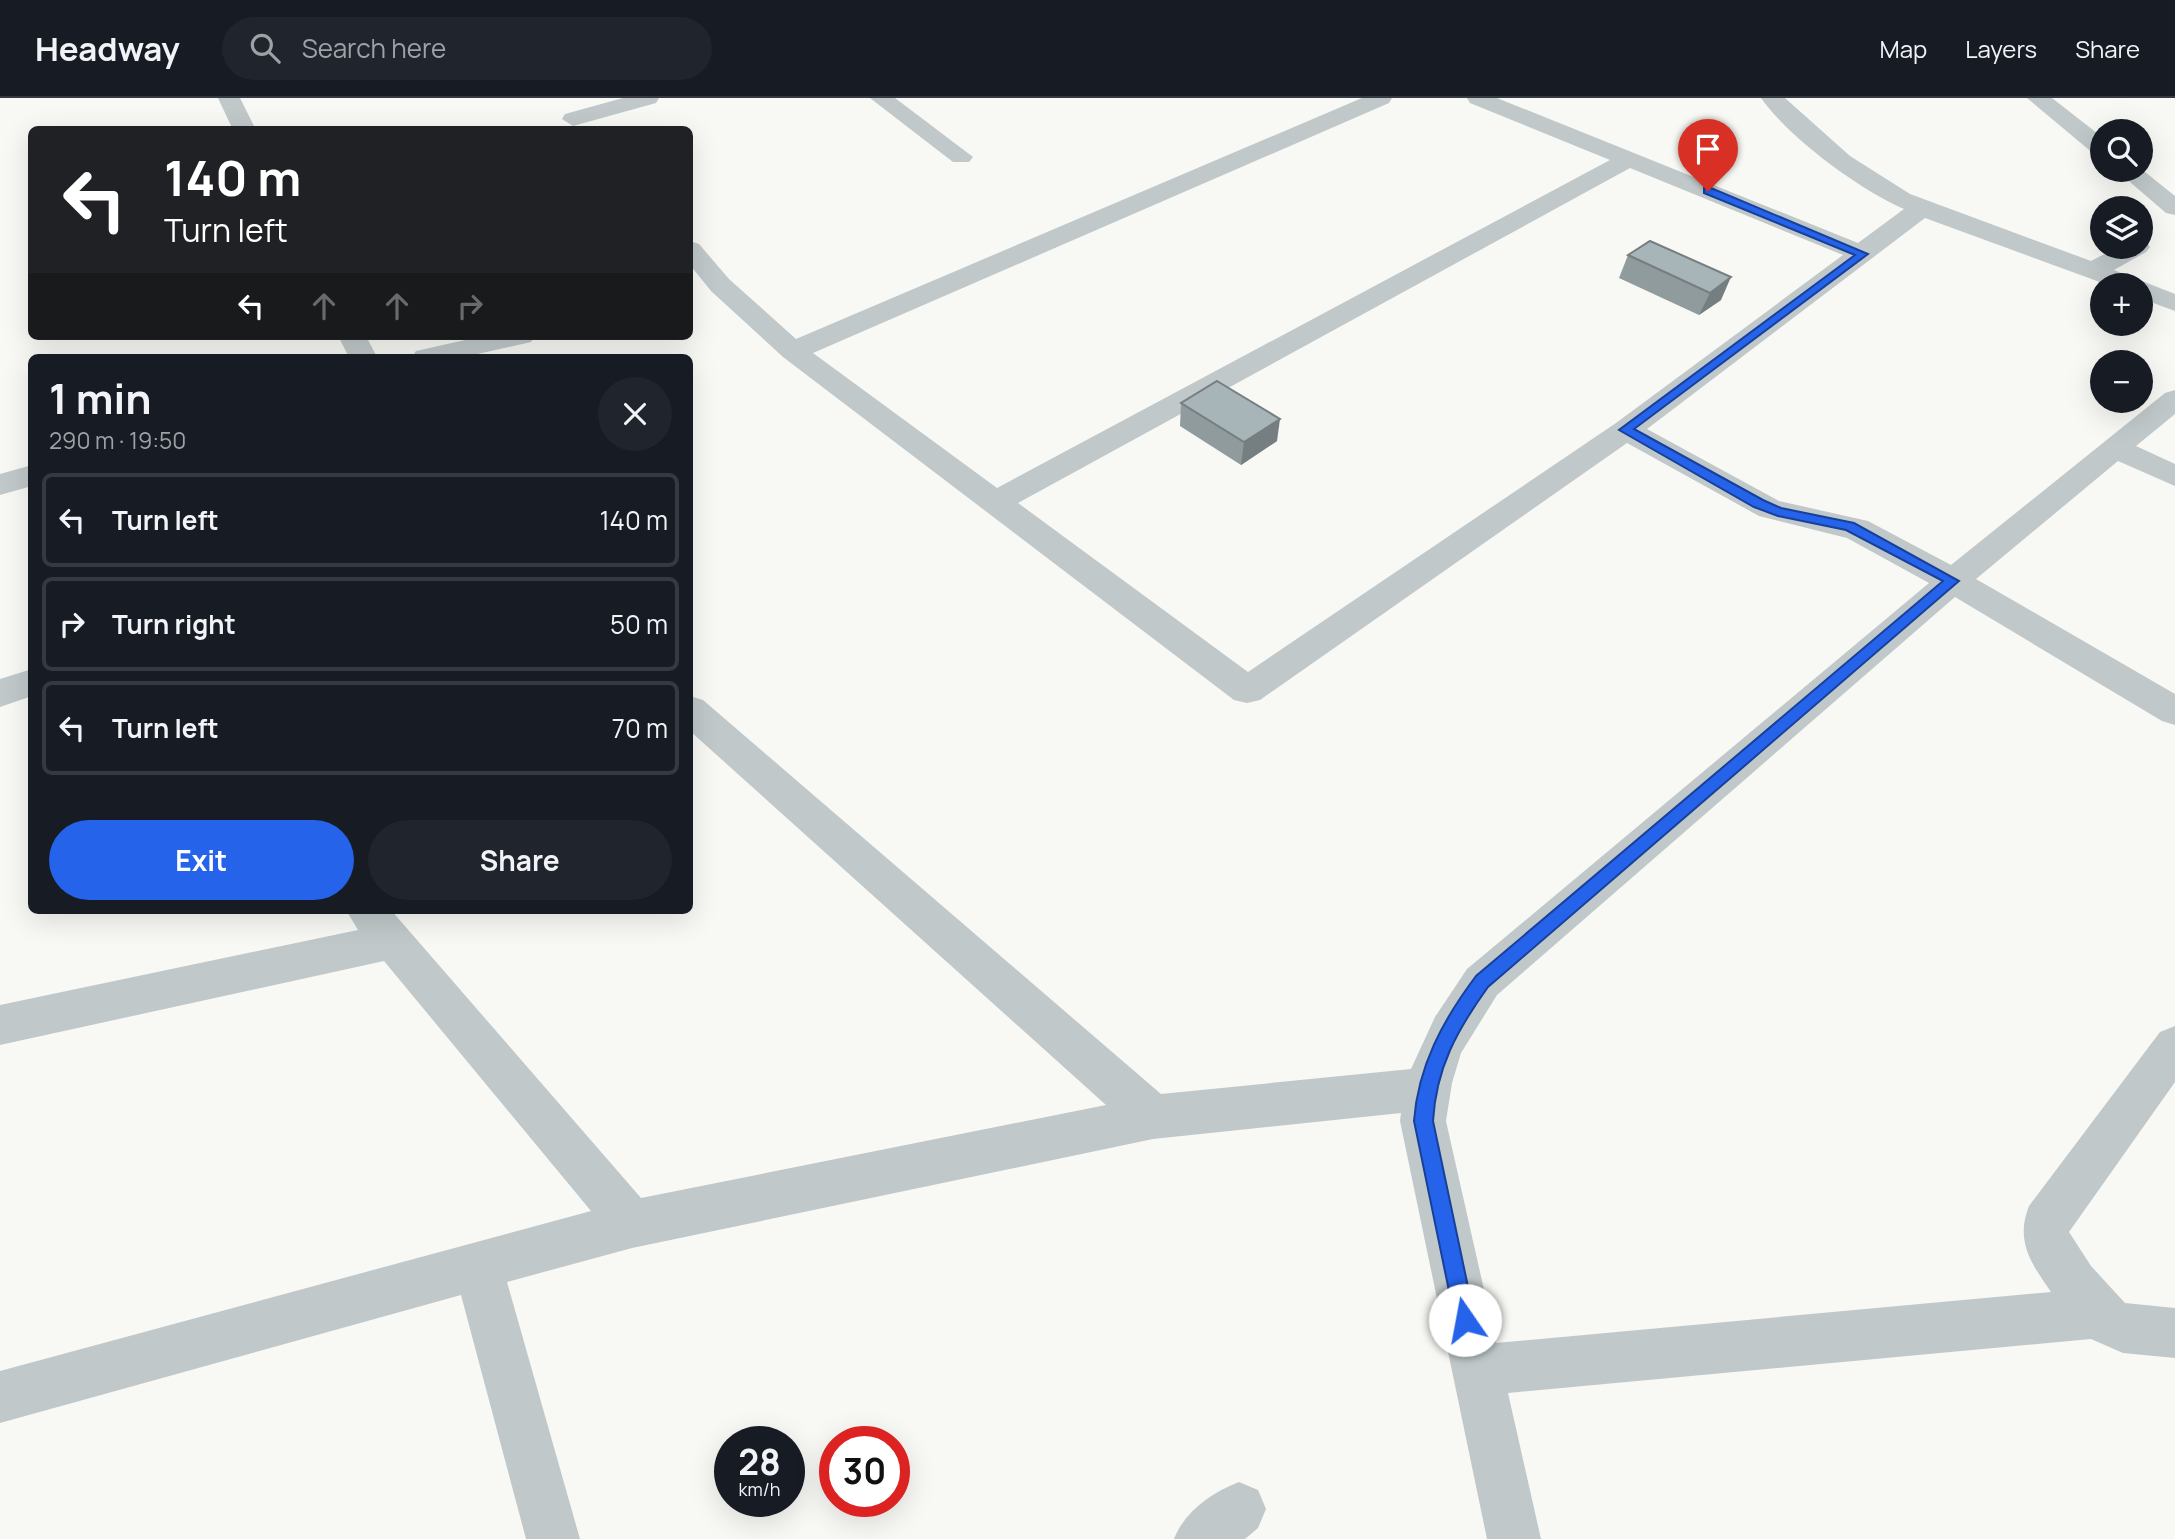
<!DOCTYPE html>
<meta charset="utf-8">
<style>
:root{--surface:#171b24;--page:#20242c;--text:#f1f3f6;--muted:#9ea1a6;--line:#363941;--accent:#2563eb}
body{margin:0;font-family:Manrope,sans-serif;background:var(--page);color:var(--text);height:100vh;display:flex;flex-direction:column;font-size:26px;white-space:nowrap}
*{box-sizing:border-box;margin:0}
p{font-size:23px;color:var(--muted)}
.icon{flex:none;width:38px;height:38px;fill:none;stroke:currentColor;stroke-width:2;stroke-linecap:round;stroke-linejoin:round}
.map{position:relative;flex:1;overflow:hidden}
.panel{position:absolute;left:28px;top:256px;width:665px;height:560px;display:flex;flex-direction:column;background:var(--surface);border-radius:10px;box-shadow:0 7px 28px #0002}
.panel>*{flex:none}
.top-card{position:absolute;left:28px;top:28px;width:665px;height:214px;border-radius:10px;box-shadow:0 7px 28px #0002;background:#202124;color:#fff;overflow:hidden}
.fabs{position:absolute;left:2090px;top:21px;display:grid;gap:14px}
.fabs a{display:grid;place-items:center;width:63px;height:63px;border-radius:50%;background:var(--surface);box-shadow:0 7px 28px #0002;font-size:35px}
.speed{position:absolute;left:714px;top:1328px;display:flex;gap:14px;font-size:35px;font-weight:700;text-align:center}
.speed>*{display:grid;place-content:center;width:91px;height:91px;border-radius:50%;background:var(--surface);box-shadow:0 7px 28px #0002;line-height:1}
.speed small{font-size:18px;font-weight:400}
.speed .limit{border:10px solid #d22;background:#fff;color:#111}
.pin{position:absolute;display:grid;place-items:center;width:60px;height:60px;color:#fff;margin:-72px -30px;border-radius:50% 50% 50% 0;rotate:-45deg;box-shadow:0 0 7px #0007}
.pin .icon{rotate:45deg}
.me{position:absolute;width:77px;margin:-38px;rotate:348deg;stroke-linejoin:round;filter:drop-shadow(0 0 5px #0008)}
.turn{display:flex;align-items:center;gap:24px;height:147px;padding:0 21px;font-size:32px}
.turn .icon{width:91px;height:91px;stroke-width:2.5}
.turn b{display:block;font-size:49px;line-height:60px}
.lanes{display:flex;align-items:center;height:66px;padding:0 21px;background:#0003;justify-content:center;gap:35px;direction:ltr}
.lanes .off{opacity:.35}
.round{display:grid;place-items:center;flex:none;width:74px;height:74px;border-radius:37px;background:var(--page)}
.headline{display:flex;align-items:center;justify-content:space-between;height:119px;padding:0 21px}
h1{font-size:42px;font-weight:700;line-height:52px}
.action{display:flex;gap:14px;margin-top:auto;padding:14px 21px}
.action a{flex:1;height:80px;border-radius:42px;background:var(--accent);color:#fff;font-size:28px;font-weight:700;line-height:80px;text-align:center}
.action a+a{background:var(--page);color:var(--text)}
ul{padding:0;list-style:none}
li{display:flex;align-items:center;gap:21px;height:94px;margin:0 14px 10px;padding:0 7px;border:4px solid var(--line);border-radius:10px}
li div{flex:1}
li b{display:block;font-size:26px}
li em{font-style:normal}
header{display:flex;align-items:center;gap:42px;box-sizing:border-box;height:98px;padding:0 35px;background:var(--surface);border-bottom:2px solid var(--line)}
header strong{font-size:33px}
nav{display:flex;gap:38px;margin-inline-start:auto;font-size:24px}
.search{width:490px;height:63px;background:var(--page);display:flex;align-items:center;gap:18px;box-sizing:border-box;padding:0 24px;border-radius:38px;color:var(--muted);font-size:26px}
.map>svg:first-child{display:block}
</style>
<header>
<strong>Headway</strong>
<div class="search"><svg class="icon" aria-label="search" viewBox="0 0 24 24"><circle cx="10" cy="10" r="6"/><path d="M15 15l6 6"/></svg>Search here</div>
<nav><a>Map</a><a>Layers</a><a>Share</a></nav>
</header>
<div class="map">
<svg width="2175" height="1441" viewBox="0 0 2175 1441">
<rect width="100%" height="100%" fill="#f8f8f5"/>
<g fill="none" stroke-linecap="round" stroke-linejoin="round">
<!-- minor -->
<g fill="#c0c8ca" fill-rule="evenodd">
<path d="M218,0h22l16,32h-23z"/>
<path d="M623,0h36l-3,5 -83,23 -11,-7 3,-5z"/>
<path d="M870,0h25l78,59 -4,5h-16z"/>
<path d="M1362,0h30l-3,5 -576,250 184,135 613,-328 -140,-57 -3,-5h30l361,145 46,-34c-44,-19 -115,-71 -143,-111h24l65,58 60,38 181,67 27,-14h22v-7l6,2 4,5 -4,5 -32,18 61,24v17l-35,-13v-13h-32l-183,-67 -278,211 132,72 89,20 83,44 214,-172 10,-3v24l-39,32 39,18v22l-57,-25 -142,118 199,115v31l-13,-4 -207,-124 -458,398 -36,58 -9,30 -6,38 50,222 555,-51c-20,-29 -36,-51 -22,-86l131,-174 15,-6v56l-106,150 22,34 34,37 50,5v50l-52,-5 -32,-14 -583,54 33,146h-54l-87,-418 1,-8 -248,26 -521,109 -125,34 73,257h-54l-65,-244 -461,128v-52l591,-160 -207,-250 -384,84v-40l358,-75 -12,-20h45l250,288 465,-93 -416,-374v-35l13,4 458,394 250,-25 24,-52 32,-48 462,-386 -82,-45 -88,-22 -132,-73 -367,257 -13,3 -13,-3 -451,-343 -72,-66 -21,-26v-24l9,3 30,35 67,60zM1630,70l213,87 -227,168 -368,249 -230,-169z"/>
<path d="M2027,0h25l50,39v19l-8,-2z"/>
<path d="M2140,70l35,28v19l-9,-2 -50,-43z"/>
<path d="M338,238h28l11,21h-28z"/>
<path d="M483,238h52l-4,6 -67,15h-52l4,-6z"/>
<path d="M32,367v21l-32,9v-21z"/>
<path d="M32,571v27l-32,11v-28z"/>
<path d="M1239,1384l19,8 8,19 -8,19 -13,11h-71c11,-28 37,-46 65,-57z"/>
</g>
</g>
<!-- wall -->
<g fill="#909b9e">
<path d="M1650,143l71,59 -22,15 -80,-37 9,-23z"/>
<path d="M1181,305l96,38 -36,24 -61,-39z"/>
</g>
<!-- shaded-wall -->
<g fill="#757e81">
<path d="M1731,179l-10,23 -22,15 11,-22z"/>
<path d="M1280,321l-3,22 -36,24 3,-23z"/>
</g>
<!-- building -->
<g fill="#a7b4b8" stroke="#757e81" stroke-width="2">
<path d="M1650,143l81,36 -21,16 -82,-38z"/>
<path d="M1217,283l63,38 -36,23 -63,-39z"/>
</g>
<!-- route -->
<path fill="#2563eb" stroke="#184099" stroke-width="2" d="M1704,90h7l157,66 -234,175 129,71 18,8 73,15 105,58 -471,406c-31,43 -52,81 -55,134l42,199 -3,7 -7,3 -7,-3 -3,-7 -41,-199c4,-55 29,-101 62,-145l467,-395 -97,-51 -68,-14 -24,-9 -135,-77 236,-175 -151,-62z"/>
</svg>
<div class="fabs">
<a><svg class="icon" aria-label="search" viewBox="0 0 24 24"><circle cx="10" cy="10" r="6"/><path d="M15 15l6 6"/></svg></a>
<a><svg class="icon" aria-label="layers" viewBox="0 0 24 24"><path d="M12 4l9 5-9 5-9-5zM3 14l9 5 9-5"/></svg></a>
<a>+</a>
<a>−</a>
</div>
<div class="speed"><div>28<small>km/h</small></div><div class="limit">30</div></div>
<div class="pin" style="left:1708px;top:93px;background:#d93025"><svg class="icon" aria-label="arrive" viewBox="0 0 24 24"><path d="M6 21V4h12l-3 4 3 4H6"/></svg></div>
<svg class="me" style="left:1465px;top:1222px" viewBox="-20 -20 40 40"><circle r="19" fill="#fff"/><path d="M0-13L10 11 0 6-10 11z" fill="#2563eb"/></svg>
<div class="top-card">
<div class="turn"><svg class="icon" aria-label="left" viewBox="0 0 24 24"><path d="M17 20v-9H6M10 6l-5 5 5 5"/></svg><div><b>140 m</b>Turn left</div></div>
<div class="lanes"><svg class="icon" aria-label="left" viewBox="0 0 24 24"><path d="M17 20v-9H6M10 6l-5 5 5 5"/></svg><svg class="icon off" aria-label="ahead" viewBox="0 0 24 24"><path d="M12 20V5M6 11l6-6 6 6"/></svg><svg class="icon off" aria-label="ahead" viewBox="0 0 24 24"><path d="M12 20V5M6 11l6-6 6 6"/></svg><svg class="icon off" aria-label="right" viewBox="0 0 24 24"><path d="M7 20v-9h11M14 6l5 5-5 5"/></svg></div>
</div>
<section class="panel">
<div class="headline"><div><h1>1 min</h1><p>290 m · 19:50</p></div><a class="round"><svg class="icon" aria-label="close" viewBox="0 0 24 24"><path d="M6 6l12 12M18 6L6 18"/></svg></a></div>
<ul>
<li><svg class="icon" aria-label="left" viewBox="0 0 24 24"><path d="M17 20v-9H6M10 6l-5 5 5 5"/></svg><div><b>Turn left</b></div><em>140 m</em></li>
<li><svg class="icon" aria-label="right" viewBox="0 0 24 24"><path d="M7 20v-9h11M14 6l5 5-5 5"/></svg><div><b>Turn right</b></div><em>50 m</em></li>
<li><svg class="icon" aria-label="left" viewBox="0 0 24 24"><path d="M17 20v-9H6M10 6l-5 5 5 5"/></svg><div><b>Turn left</b></div><em>70 m</em></li>
</ul>
<div class="action"><a>Exit</a><a>Share</a></div>
</section>
</div>
